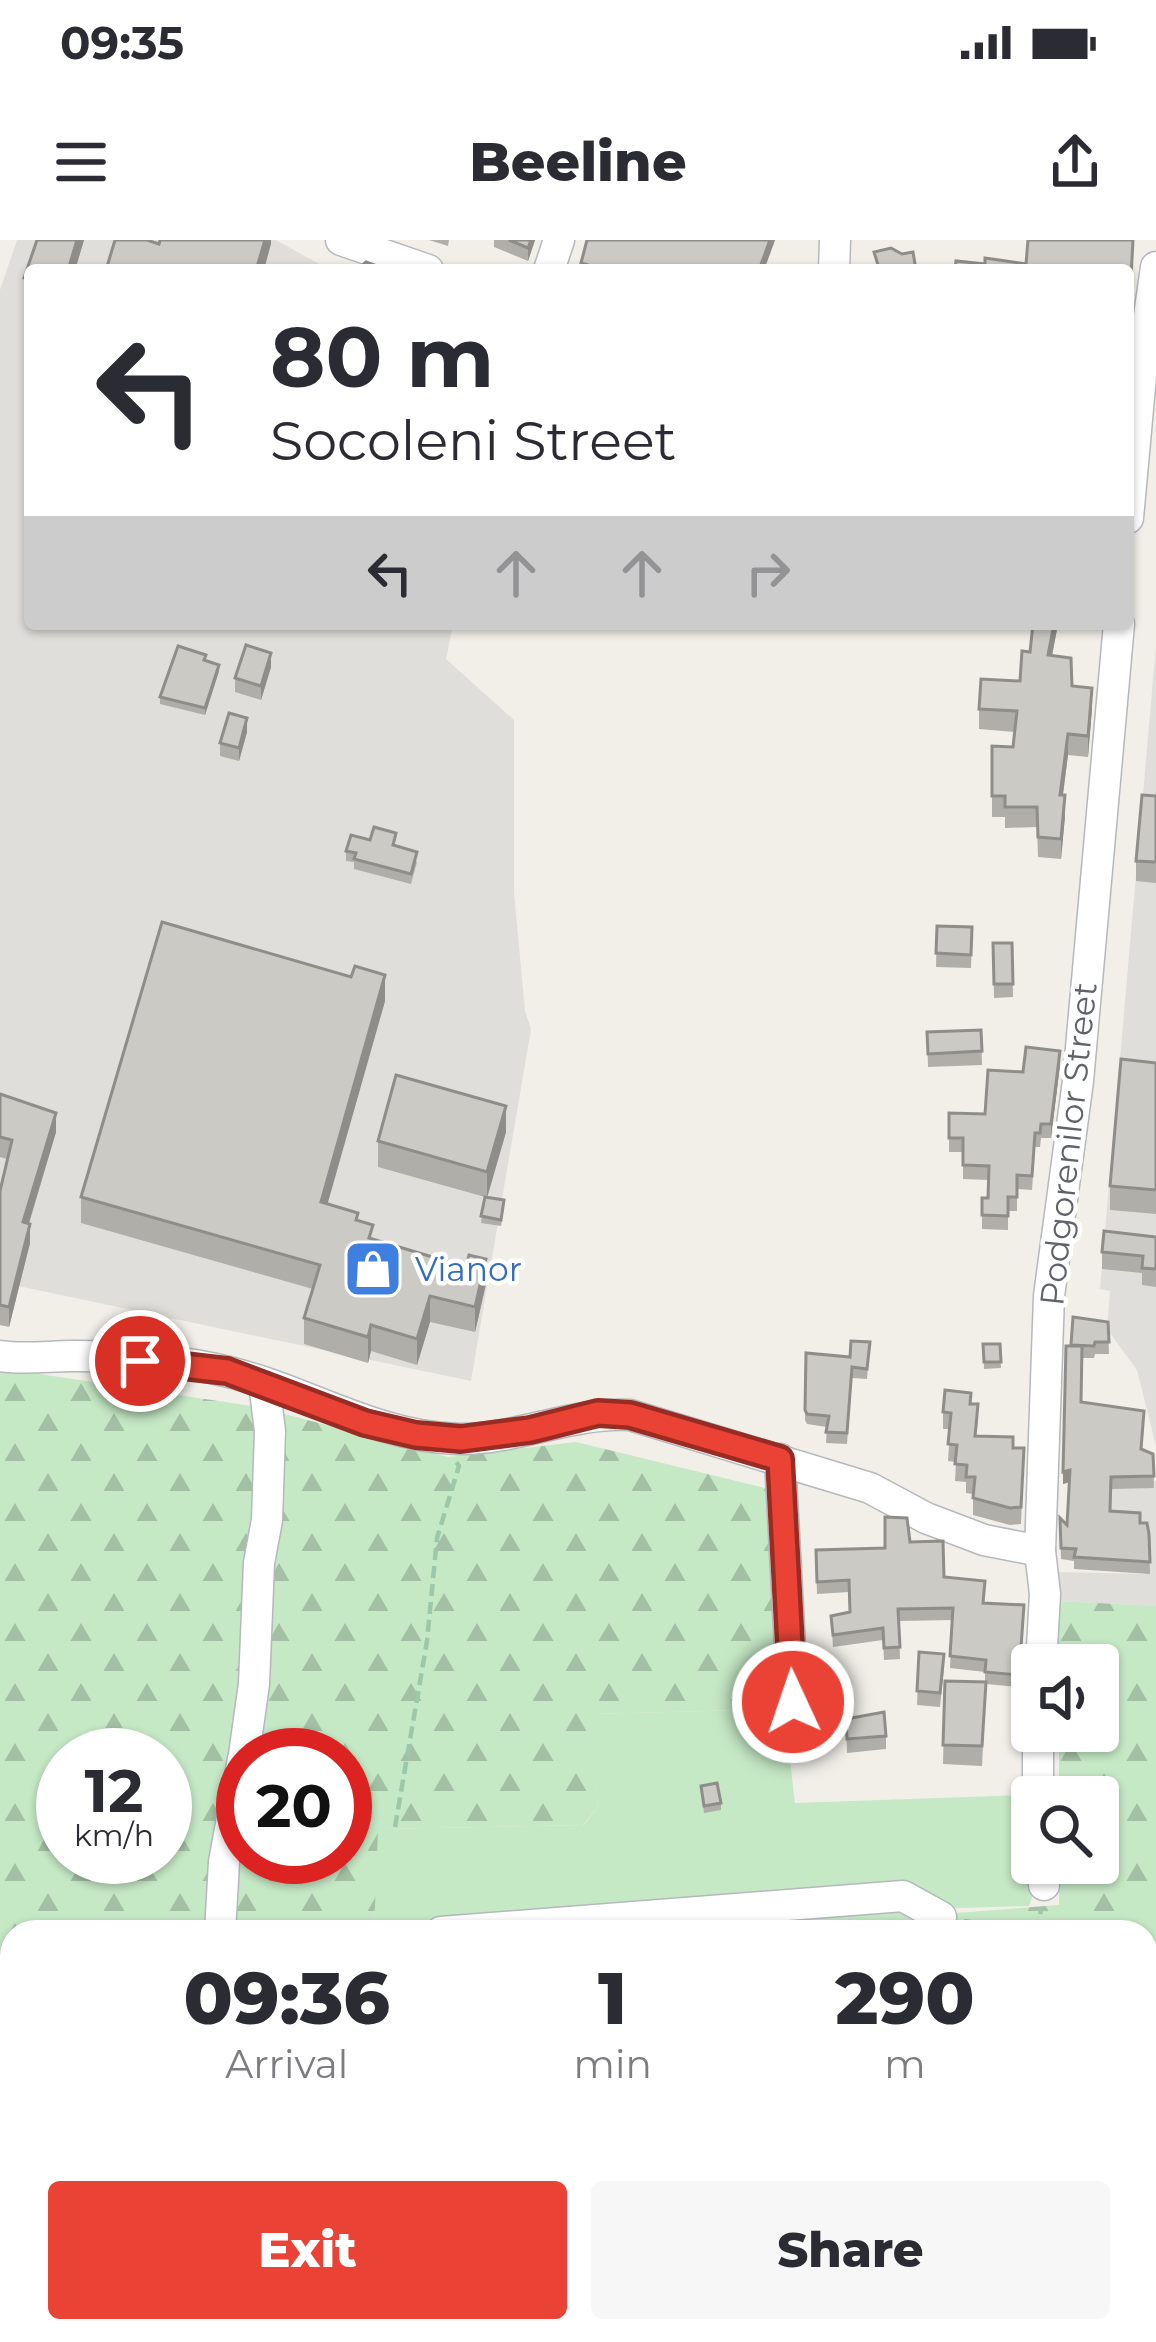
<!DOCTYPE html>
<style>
:root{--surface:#fff;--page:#f7f7f7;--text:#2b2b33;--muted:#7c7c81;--accent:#ea4335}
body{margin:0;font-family:Montserrat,sans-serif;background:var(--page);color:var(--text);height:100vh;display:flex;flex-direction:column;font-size:45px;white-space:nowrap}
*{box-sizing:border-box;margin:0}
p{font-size:39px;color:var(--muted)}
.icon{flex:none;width:66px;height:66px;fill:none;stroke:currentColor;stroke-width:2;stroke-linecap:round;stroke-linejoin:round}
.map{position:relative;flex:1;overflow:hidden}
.panel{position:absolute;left:0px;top:1680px;width:1158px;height:423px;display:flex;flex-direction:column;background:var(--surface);border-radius:36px 36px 0 0;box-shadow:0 3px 9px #0004}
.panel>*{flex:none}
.hud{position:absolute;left:24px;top:24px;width:1110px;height:366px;border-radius:12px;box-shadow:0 3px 9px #0004;background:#fff;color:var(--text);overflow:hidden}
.buttons{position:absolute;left:1011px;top:1404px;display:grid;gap:24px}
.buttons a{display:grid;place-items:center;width:108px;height:108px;border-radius:12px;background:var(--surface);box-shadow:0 3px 9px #0004;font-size:60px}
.speed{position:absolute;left:36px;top:1488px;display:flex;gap:24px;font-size:60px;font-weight:700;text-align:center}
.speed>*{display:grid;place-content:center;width:156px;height:156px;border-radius:50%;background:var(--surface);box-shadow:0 3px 9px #0004;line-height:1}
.speed small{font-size:30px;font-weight:400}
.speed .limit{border:18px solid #d22;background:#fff;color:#111}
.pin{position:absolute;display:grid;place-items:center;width:102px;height:102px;color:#fff;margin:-51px;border:6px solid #fff;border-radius:50%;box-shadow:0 3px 12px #0007}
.me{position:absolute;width:132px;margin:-66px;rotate:357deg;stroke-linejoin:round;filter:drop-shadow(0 0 9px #0008)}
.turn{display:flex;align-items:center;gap:42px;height:252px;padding:0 48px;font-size:54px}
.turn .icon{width:156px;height:156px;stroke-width:2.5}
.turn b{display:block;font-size:84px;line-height:102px}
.lanes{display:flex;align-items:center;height:114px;padding:0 48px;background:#0003;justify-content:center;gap:60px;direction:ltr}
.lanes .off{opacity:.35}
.eta{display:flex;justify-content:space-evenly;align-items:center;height:204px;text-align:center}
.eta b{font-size:72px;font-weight:800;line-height:84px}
.button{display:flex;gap:24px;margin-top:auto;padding:24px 48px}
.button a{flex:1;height:138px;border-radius:12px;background:var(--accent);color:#fff;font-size:48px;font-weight:800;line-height:138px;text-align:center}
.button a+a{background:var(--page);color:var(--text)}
.status{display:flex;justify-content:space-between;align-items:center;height:84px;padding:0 60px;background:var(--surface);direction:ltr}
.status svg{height:33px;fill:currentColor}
header{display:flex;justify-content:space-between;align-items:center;height:156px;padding:0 48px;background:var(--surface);font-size:54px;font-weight:800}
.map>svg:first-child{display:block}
</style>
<div class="status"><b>09:35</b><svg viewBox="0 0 49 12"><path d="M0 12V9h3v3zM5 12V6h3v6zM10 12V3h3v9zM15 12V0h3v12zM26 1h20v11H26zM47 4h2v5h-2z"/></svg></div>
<header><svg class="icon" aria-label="menu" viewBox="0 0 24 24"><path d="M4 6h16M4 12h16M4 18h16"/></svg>Beeline<svg class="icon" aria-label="share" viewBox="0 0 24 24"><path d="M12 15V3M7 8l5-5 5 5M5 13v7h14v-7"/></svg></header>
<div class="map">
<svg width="1156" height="2102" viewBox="0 0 1156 2102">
<defs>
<pattern id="forest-firs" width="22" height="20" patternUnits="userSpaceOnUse" patternTransform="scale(3)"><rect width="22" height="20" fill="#c5e8c5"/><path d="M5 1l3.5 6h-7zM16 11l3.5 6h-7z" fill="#a3c0a4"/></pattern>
<pattern id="cemetery-stones" width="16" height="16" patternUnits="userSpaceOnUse" patternTransform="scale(3)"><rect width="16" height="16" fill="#c5e8c5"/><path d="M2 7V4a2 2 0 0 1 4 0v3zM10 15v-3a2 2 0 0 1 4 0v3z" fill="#a3c0a4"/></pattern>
</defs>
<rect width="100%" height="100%" fill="#f1efe8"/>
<!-- industrial -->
<g fill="#e0deda">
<path d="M17,0h259l54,30h-300v354h423l-7,35 68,61v172l11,119 6,18 -60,352 -453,-95 -13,40 -5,-1v-1035z"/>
<path d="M1156,405v801l-19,-76 -30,-41 3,-38 -10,-2z"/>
<path d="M1156,1241v125l-98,-5v-29l91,2v-38l-46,-14 2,-40z"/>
</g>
<!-- green -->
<g fill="#c5e8c5">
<path d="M784,1469l11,94 228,-8 13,90 -7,21 -103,3 2,23h-554l3,-103 207,-4 14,-18 -7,-93z"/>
<path d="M434,2091h541l1,11h-537z"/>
</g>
<!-- forest -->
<g fill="url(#forest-firs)" fill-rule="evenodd">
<path d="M0,1128l258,39 190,50 128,-15 189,46 19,221 -192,5 6,93 -15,18 -205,4 -4,103h-362v245l-12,-3zM63,1515h102v102h-102zM243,1515h102v102h-102z"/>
<path d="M1058,1361l98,5v736h-179l-2,-11h171v-399h-214l-2,-17 129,-10v-42h39v-66h-39v-66h39v-66h-40z"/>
</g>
<!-- cemetery -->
<path fill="url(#cemetery-stones)" d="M0,1934l12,3v154h422l5,11h-439z"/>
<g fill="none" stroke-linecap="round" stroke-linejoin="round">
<defs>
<g id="minor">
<path d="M341,0l87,30"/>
<path d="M549,30l10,-30"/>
<path d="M834,30l1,-30"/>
<path d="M1128,278l14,-153 14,-98"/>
<path d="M0,1116c24,4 49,0 73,0 51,0 107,4 156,16 78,19 146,65 229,67 59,1 112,-27 172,-24l240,73 56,30 58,22 56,11"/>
<path d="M780,1219l13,244"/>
<path d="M1041,1425l4,-71 -5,-43 9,-255 29,-215 41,-457"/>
<path d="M1038,1491v66"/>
<path d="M244,1515l10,-71 5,-121 8,-43 3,-89 -6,-48"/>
<path d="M1042,1623l2,22"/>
<path d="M220,1692l4,-70 19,-103"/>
<path d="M441,1692l462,-36 38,21"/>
<path d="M0,1942l12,4"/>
<path d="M317,2091l13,11"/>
<path d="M446,2091l5,11"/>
<path d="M86,2102l1,-11"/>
</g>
</defs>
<!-- minor casing -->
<use href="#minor" stroke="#b5b8bc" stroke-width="33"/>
<!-- path -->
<g stroke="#9cc7a9" stroke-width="4.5" stroke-dasharray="12 6" stroke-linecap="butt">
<path d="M395,1587l32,-186 10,-103 22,-72 -3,-4"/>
<path d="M964,1681l74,10"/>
<path d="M1038,1692l3,-24"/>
<path d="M0,1888l12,4"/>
<path d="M1103,2091l3,11"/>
</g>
<!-- minor -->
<use href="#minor" stroke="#fff" stroke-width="30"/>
</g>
<!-- wall -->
<g fill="#afaea9">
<path d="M37,0h47l-9,30h-45v34l-6,-2v-24z"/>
<path d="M429,0h20l-1,6z"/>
<path d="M494,0h41l-7,21 -34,-14z"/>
<path d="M587,0h188l-11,30h-183z"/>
<path d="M1058,384l-6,32 20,30 20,22 -4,49 -20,-2 -5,40 2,21 -4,43 -23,-2 -1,-30 -32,1v-11h-13v-71l21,1 2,-15 -36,-3v-20l41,-28 10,-29z"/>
<path d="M206,420l13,11 -14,44 -45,-11v-7z"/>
<path d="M271,427l-10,33 -26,-8v-14z"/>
<path d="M247,492l-8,29 -19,-5v-13z"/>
<path d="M1156,556v87l-20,-2v-20z"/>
<path d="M370,600l26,4 -1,2 22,16 -6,22 -57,-15v-7l-8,-1v-10z"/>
<path d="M937,686l35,1 -1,41 -35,-1z"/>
<path d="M993,703h19l1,54 -19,1z"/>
<path d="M385,761l-58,203 31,17 15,18 113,45 -11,48 -45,-10 -13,43 -46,-14 -3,12 -64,-19v-26l9,-29 -232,-66v-26z"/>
<path d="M981,790l1,35 -54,2 -1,-35z"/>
<path d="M1156,823v151l-46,-4v-24z"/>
<path d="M1060,825l-9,73h-10l-1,9h-5l-3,43 -15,-1v22h-9v19l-26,-1v-31h6l1,-18 -26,-1v-27h-14v-39l36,1 38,-42z"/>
<path d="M0,854l56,38 -27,92 1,19 -21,84 -9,-2v-135l7,-31 -7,-2z"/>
<path d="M506,892l-19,65 17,10 -3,19 -20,-3 4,-26 -107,-30v-26z"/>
<path d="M1156,997v50l-14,-2v-12l-40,-4v-17z"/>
<path d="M1108,1082l1,32h-14l-1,4h-12v44l62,21 -2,27 11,4 1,34 -43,1 -1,22 30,12 9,11 1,40 -76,-5v-8l-13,-2 -1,-41 7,7 2,-43 -6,2 8,-138z"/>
<path d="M870,1102l-3,37 -15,-1 -5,66 -21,-1 1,-16 -20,-3 -2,-4 1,-67 44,4z"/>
<path d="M983,1104h17l1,24 -17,1z"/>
<path d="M971,1164l7,17 -2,15 37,12h11l-3,76 -11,1 -37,-10v-21l-7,-1v-11l-11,-1 1,-19 -8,-1 2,-32h-7v-17z"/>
<path d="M910,1302l34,35 40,26 40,2 -5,82 -33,-3 -4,82 -39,-2 2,-83 40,1v-10l-35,-4 2,-48 -53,1 1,38 -16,1 -1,-20 -50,7 -2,-31 19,-4 -1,-20 -32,2 -1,-44 69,-2z"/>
<path d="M919,1412l25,16 -4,39 -23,-2z"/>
<path d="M846,1479l40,17v13l-39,4z"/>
<path d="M701,1546l20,17v7l-17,3z"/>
</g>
<!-- shaded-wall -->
<g fill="#8f8d8a">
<path d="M77,0h7l-9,30h-7z"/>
<path d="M265,0h6v4l-7,26h-8z"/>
<path d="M531,0h4l-7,21v-13z"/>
<path d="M770,0h5l-11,30h-5z"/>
<path d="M1054,384h4l-10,52v-21z"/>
<path d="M271,413v14l-10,33v-14z"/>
<path d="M219,425v6l-14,44v-7z"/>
<path d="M1092,448v20l-4,49v-21z"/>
<path d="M247,478v14l-8,29v-13z"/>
<path d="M1068,494v21l-8,61v-21z"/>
<path d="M1065,555v21l-4,43v-20z"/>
<path d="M385,735v26l-64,226v-25z"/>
<path d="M1060,811v14l-9,73v-14z"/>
<path d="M506,866v26l-19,66v-26z"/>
<path d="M56,873v19l-33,110v-20z"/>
<path d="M30,984v19l-21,84v-20z"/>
<path d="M486,1019v25l-11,48v-25z"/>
<path d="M430,1056v26l-13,43v-26z"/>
<path d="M371,1085v26l-3,12v-26z"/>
<path d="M1070,1230v12l-7,2v-12z"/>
</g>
<!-- building -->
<g fill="#cccac5" stroke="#8f8d8a" stroke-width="3">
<path d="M37,0h40l-9,30h-38v10l-6,-2z"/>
<path d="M115,0h32l12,4 1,-4h105l-9,30h-150z"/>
<path d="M509,0h22l-3,8z"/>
<path d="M587,0h183l-11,30h-154l-24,-7z"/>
<path d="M1028,0h105l-2,38 -3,13v-21h-173l1,-9 29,3v-6l41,6z"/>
<path d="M891,8l11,6 11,-2 3,18h-45v-4l7,-1 -4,-13z"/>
<path d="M366,22l22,8h-31z"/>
<path d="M1033,384h21l-6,31 23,3 1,28 20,2 -4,48 -20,-2 -8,61h5l-4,44 -23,-2 -1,-30h-32v-11h-13v-50l21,1 4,-36 -38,-2 2,-30 39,2 2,-30 8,1z"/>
<path d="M246,405l25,8 -10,33 -26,-8z"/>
<path d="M178,406l28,9 -2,5 15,5 -14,43 -45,-11z"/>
<path d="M229,473l18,5 -8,30 -19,-5z"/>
<path d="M1142,555l14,1v66l-20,-1z"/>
<path d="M374,587l22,6 -3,12 24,7 -6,22 -57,-15 2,-6 -10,-2 5,-16 19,5z"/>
<path d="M162,682l189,55 4,-11 30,9 -64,227 37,11 -2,7 17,5 -4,13 97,29 3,-12 17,4 -11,48 -45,-11 -13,43 -46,-14 -3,12 -64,-19 16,-53 -239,-68z"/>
<path d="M937,686l35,1 -1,28 -35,-2z"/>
<path d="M993,703h19l1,41h-19z"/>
<path d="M981,790l1,21 -54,3 -1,-22z"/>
<path d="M1026,807l34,4 -9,73h-10l-1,9h-5l-3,43 -15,-1v22h-9v19l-26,-1v-17h6l1,-32 -26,-1v-27h-14v-25l36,1 3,-44 35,2z"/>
<path d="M1121,819l35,4v127l-46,-4z"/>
<path d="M396,835l110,31 -19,66 -109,-31z"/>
<path d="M0,854l56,19 -33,109 7,2 -21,83 -9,-2v-114l12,-51 -12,-3z"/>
<path d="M485,957l19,3 -3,20 -20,-4z"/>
<path d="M1104,991l52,6v32l-14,-1 1,-12 -41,-4z"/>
<path d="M1073,1077l35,5 1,20h-14l-1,4 -23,-1z"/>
<path d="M851,1101l19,1 -3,27 -15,-2 -5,66 -21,-1 3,-16 -22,-2 -2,-4 1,-57 44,4z"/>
<path d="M983,1104h17l1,18h-17z"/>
<path d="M1066,1106h16l-1,56 63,9 -3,38 12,5 1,22 -43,1 -1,34 30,2v10h7l2,11 1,28 -76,-5 2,-8 -15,-1 -1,-30 7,7 3,-55 -7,2z"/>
<path d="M945,1150l26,3 -1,11h8l-3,32 38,1v11h11l-3,59 -11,1 -37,-10 2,-21h-9l1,-12 -12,-1 2,-19 -9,-1 3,-31 -8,-1z"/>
<path d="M885,1277l22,1 3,24 33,-1 1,36 41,4 -2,22 41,2 -5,70 -34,-3 1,-12 -36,-4 3,-48 -55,1 2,38 -16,1 -1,-20 -50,7 -2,-19 19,-4 -1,-32 -32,2 -1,-32 69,-2z"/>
<path d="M919,1412l25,2 -4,39 -23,-2z"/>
<path d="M945,1441l41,1 -4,64 -39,-1z"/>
<path d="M884,1472l2,24 -39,3 -1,-20z"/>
<path d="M717,1543l4,20 -17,3 -3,-20z"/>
</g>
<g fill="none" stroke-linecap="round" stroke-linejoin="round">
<defs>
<path id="route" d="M140,1121l87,10 138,52 51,12 45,4 69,-9 68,-17 32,2 150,44 13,243"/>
</defs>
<!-- route casing -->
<use href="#route" stroke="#982c22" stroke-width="30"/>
<!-- route -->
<use href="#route" stroke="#ea4335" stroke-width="21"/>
</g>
<!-- icons -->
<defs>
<symbol id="shop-square" viewBox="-11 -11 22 22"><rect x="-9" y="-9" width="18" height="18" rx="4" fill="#3f7fe0" stroke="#fff"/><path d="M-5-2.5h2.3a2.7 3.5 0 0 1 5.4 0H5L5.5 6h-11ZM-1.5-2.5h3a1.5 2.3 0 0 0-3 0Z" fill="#fff"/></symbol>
</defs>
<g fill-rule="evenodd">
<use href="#shop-square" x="340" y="996" width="66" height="66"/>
</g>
<g text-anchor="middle" stroke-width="9" stroke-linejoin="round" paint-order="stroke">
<!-- street labels -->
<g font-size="33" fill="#5f6368" stroke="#fff">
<text transform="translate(1068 904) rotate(-84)" y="12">Podgorenilor Street</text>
</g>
<!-- shop labels -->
<g font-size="33" fill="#366cbe" stroke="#fff" text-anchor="start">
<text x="415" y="1041">Vianor</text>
</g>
</g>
</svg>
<div class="buttons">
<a><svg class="icon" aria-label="sound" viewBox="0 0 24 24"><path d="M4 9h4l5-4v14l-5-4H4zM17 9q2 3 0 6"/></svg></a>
<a><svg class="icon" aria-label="search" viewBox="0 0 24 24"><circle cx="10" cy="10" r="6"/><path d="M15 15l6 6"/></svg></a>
</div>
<div class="speed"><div>12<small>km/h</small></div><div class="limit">20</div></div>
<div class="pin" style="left:140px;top:1121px;background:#d93025"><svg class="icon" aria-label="arrive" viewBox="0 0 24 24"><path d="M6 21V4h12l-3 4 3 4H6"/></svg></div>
<svg class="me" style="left:793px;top:1462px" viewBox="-20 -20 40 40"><circle r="17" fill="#ea4335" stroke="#fff" stroke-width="3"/><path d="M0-11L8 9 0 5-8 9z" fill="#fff"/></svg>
<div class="hud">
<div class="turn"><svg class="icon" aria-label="left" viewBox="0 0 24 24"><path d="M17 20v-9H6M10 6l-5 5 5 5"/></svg><div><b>80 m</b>Socoleni Street</div></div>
<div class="lanes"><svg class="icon" aria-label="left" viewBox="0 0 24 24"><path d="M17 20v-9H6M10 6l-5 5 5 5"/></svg><svg class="icon off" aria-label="ahead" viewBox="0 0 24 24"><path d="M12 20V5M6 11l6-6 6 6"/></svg><svg class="icon off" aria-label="ahead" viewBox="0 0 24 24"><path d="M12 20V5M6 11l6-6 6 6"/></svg><svg class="icon off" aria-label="right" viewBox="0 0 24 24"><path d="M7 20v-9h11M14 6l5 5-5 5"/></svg></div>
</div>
<section class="panel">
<div class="eta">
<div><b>09:36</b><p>Arrival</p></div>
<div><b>1</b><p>min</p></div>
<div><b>290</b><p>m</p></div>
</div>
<div class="button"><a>Exit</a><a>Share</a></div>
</section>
</div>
